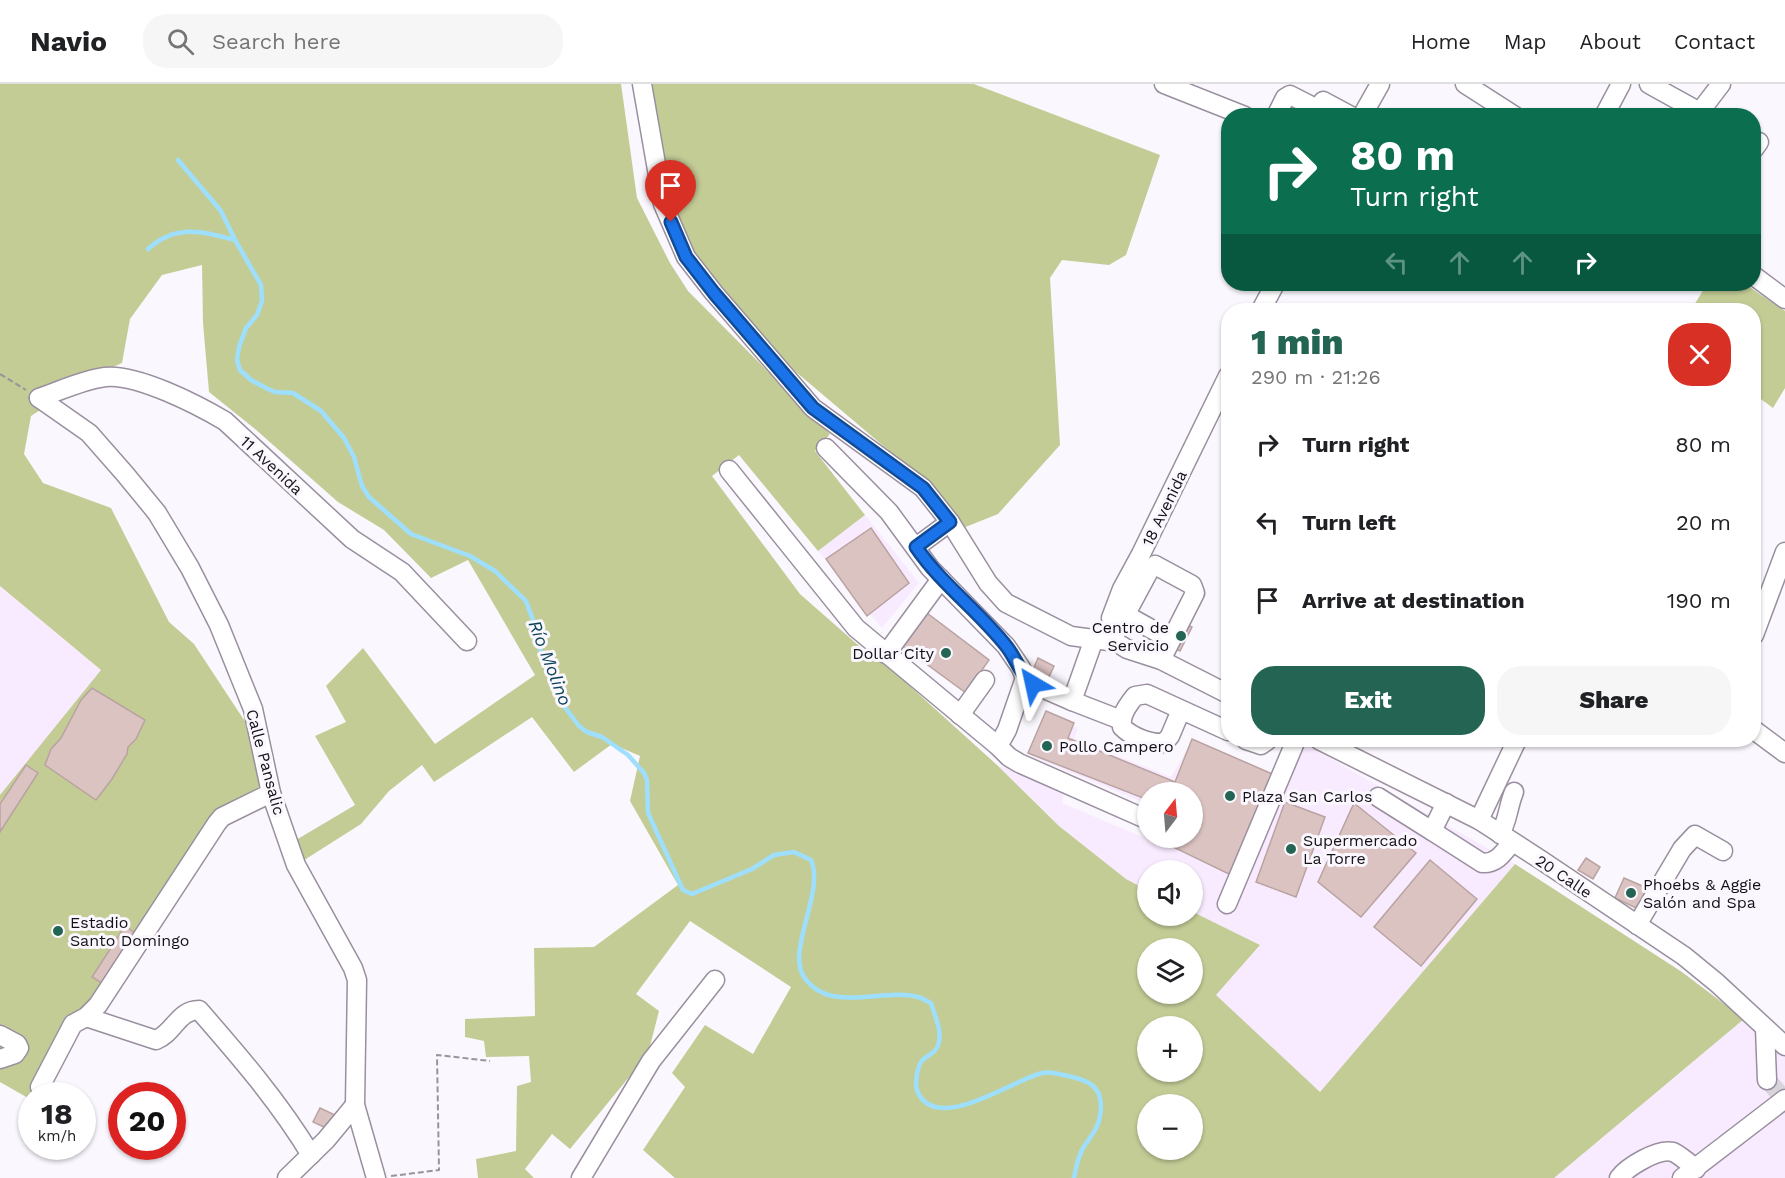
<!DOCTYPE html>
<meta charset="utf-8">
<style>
:root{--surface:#fff;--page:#f6f6f6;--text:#202124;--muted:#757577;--line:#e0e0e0;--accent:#236453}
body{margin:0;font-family:"Work Sans",sans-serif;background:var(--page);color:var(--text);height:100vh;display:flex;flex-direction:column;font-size:22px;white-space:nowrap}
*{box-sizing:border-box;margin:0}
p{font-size:20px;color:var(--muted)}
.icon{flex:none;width:33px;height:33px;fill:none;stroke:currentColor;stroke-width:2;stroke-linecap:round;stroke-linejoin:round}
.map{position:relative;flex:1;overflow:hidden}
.sheet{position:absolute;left:1221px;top:219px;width:540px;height:444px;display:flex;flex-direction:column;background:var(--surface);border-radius:24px;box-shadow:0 2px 4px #0004}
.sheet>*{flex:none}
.top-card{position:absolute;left:1221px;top:24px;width:540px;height:183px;border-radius:24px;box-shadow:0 2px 4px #0004;background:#0b6e4f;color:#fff;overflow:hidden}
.needle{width:39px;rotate:16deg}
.fabs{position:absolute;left:1137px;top:698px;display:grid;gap:12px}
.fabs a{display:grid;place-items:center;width:66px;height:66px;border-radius:50%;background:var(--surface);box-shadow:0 2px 4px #0004;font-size:30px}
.speed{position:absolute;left:18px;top:998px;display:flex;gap:12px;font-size:30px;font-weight:700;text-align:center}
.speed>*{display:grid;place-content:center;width:78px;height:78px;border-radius:50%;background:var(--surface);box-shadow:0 2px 4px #0004;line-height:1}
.speed small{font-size:15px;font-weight:400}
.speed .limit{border:9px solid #d22;background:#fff;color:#111}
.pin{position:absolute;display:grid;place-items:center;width:51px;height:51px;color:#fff;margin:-62px -26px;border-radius:50% 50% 50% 0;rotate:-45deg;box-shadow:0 0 6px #0007}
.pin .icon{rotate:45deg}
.me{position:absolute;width:66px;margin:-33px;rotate:324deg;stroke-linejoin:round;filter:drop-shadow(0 0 4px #0008)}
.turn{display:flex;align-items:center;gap:21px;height:126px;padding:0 30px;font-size:27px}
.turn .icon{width:78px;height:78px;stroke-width:2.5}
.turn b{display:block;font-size:42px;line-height:51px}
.lanes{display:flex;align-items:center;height:57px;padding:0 30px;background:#0003;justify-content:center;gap:30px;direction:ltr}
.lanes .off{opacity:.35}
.round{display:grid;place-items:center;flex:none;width:63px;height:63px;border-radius:24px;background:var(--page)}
.overview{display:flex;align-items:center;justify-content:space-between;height:102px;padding:0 30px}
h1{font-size:36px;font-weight:800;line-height:45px;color:var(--accent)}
.primary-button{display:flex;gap:12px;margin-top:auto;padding:12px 30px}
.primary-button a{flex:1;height:69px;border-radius:24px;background:var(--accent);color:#fff;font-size:24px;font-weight:800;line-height:69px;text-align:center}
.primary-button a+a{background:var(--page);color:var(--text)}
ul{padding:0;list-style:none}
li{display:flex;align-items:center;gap:18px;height:78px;padding:0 30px}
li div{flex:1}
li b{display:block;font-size:22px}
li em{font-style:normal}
header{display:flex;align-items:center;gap:36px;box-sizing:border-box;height:84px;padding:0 30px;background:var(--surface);border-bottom:2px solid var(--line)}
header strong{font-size:28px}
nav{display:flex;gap:33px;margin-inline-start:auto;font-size:21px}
.search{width:420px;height:54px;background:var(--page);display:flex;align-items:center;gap:15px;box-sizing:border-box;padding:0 21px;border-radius:24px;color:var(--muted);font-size:22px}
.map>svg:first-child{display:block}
</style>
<header>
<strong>Navio</strong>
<div class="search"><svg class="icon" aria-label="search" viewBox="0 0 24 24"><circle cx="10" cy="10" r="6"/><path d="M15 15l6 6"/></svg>Search here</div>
<nav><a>Home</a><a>Map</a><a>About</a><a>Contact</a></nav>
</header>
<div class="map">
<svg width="1785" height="1094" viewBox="0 0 1785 1094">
<rect width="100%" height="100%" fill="#fbf7fe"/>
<!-- built -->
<g fill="#f9ebff">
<path d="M865,431l54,68 -37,45 -64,-77z"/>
<path d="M0,502l101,84 -101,125z"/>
<path d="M1049,631l29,13 -4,11 97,38 21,-36 84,35 22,-36 217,124 -195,228 -104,-97 44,-50 -67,-33 -1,-42h-44l-1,20 -21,-11 -67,-53 -62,-61 68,25 -3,13 97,41 3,-7h30v-45h-44l-1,12 -116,-48z"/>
<path d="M1744,935l41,35v124h-231z"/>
</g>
<!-- green -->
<g fill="#c4cc96" fill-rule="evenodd">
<path d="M0,0h621l16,114 33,65 18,28 142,143 -15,17 50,64 -47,36 -79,-96 -27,21 88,118 66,58 26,18 105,95 62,61 67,53 21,11 1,25h44l1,-3 67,33 -44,50 104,97 195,-228 167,108 62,47 -190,159h-879l-32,-28 42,-63 -13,-14 33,-48 48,29 38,-67 -101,-66 -54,73 23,17 -11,43 -78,95 -18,-15 -27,35 9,9h-56l-2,-19 40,-8 1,-65 14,-4 -2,-26 -43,1 -2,-16 -19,-4v-18l70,-3 -1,-68 60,-1 84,-62 -48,-84 10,-45 -28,-12 -38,28 -42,-55 -98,65 -12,-17 -33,26 -28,33 -63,40 -2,-24 59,-35 -40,-69 31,-14 -20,-36 37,-38 72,96 100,-69 -67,-115 -37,18 -47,-48 -46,-28 -83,-73 -46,-37 -6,-69 -1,-58 -40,10 -32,44 -8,44 -30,13 -61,40 -7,38 19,29 68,25 58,114 25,22 56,85 9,57 -9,14 -27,23 -126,189 -28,15 -41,71 -28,-16v-287l101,-125 -101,-84zM1148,864h44v45h-44zM1148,942h44v45h-44zM1148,1020h44v45h-44z"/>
<path d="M641,0h333l186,71 -34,100 -17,10 -47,-5 -12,18 10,167 -62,69 -35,14 -24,-35 -194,-164 -62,-78z"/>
<path d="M1707,200h38l40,27v77l-12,20 -19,-14v-84h-63z"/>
</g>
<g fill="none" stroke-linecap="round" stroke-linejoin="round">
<!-- stream -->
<g stroke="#9edffe" stroke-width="4.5">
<path d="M178,76l43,51 14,29 26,45 1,16 -5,14 -11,13 -7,19 -2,13 3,10 11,10 15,8 9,4 18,1 28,18 23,27 10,19 8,29 7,11 42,37 59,22 25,15 31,30 7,19 1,12 21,58 9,16 15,20 8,6 15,5 26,18 16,18 3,7 1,33 35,77 9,4 60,-25 22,-14 20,-3 17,8c14,33 -25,90 -7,117 26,38 79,10 114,20 4,1 9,4 13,6 3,11 11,27 8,39 -2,12 -12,12 -18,20 -4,7 -7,23 -3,31 21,41 96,-14 124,-20 7,-2 15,1 22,2 26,5 41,12 36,41 -2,13 -10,21 -17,32 -5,8 -7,20 -9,30"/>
<path d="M148,165c28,-25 53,-18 87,-9"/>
</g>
</g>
<!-- building -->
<g fill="#dbc3c2" stroke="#b9a3a1" stroke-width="1.5">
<path d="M871,444l38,55 -42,33 -41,-57z"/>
<path d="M927,529l62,47 -23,33 -64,-47z"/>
<path d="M1182,538l10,5 -12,24 -11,-5z"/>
<path d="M1038,574l16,8 -8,17 -16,-6z"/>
<path d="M92,604l53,32 -9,19 -8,8 -1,7 -15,25 -16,21 -51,-35 6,-16 10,-11 20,-38z"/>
<path d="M1046,627l28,12 -6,15 107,44 17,-43 85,37 -42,101 -62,-30 4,-10h15v-45h-44v8l-120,-47z"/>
<path d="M26,681l12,8 -38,59v-28z"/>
<path d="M1285,718l40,15 -29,80 -40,-15z"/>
<path d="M1354,719l62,50 -55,64 -43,-35z"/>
<path d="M1586,774l14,9 -7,12 -15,-9z"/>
<path d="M1430,776l47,39 -56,67 -47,-39z"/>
<path d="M1624,794l23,10 -9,21 -23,-11z"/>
<path d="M125,842l13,9 -32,51 -14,-9z"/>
<path d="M320,1024l15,7 -7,14 -15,-7z"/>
</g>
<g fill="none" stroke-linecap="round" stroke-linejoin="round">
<!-- minor-tunnel -->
<path stroke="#d8d4db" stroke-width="18" stroke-dasharray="18 9" stroke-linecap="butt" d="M1767,996l13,14"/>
<defs>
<g id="minor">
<path d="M642,0l21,120 23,53 28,36 99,115 110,80 27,34 38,61 18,20 65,33 45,6 11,7 34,11 67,34"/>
<path d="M1164,0l81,32"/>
<path d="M1465,0l50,32"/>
<path d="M1649,0l47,26 6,-1 19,-25"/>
<path d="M1323,17l28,15"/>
<path d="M1276,32l9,-18 5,-3 41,21"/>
<path d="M1362,32l18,-32"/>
<path d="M1604,32l17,-32"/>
<path d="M1754,65l5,-7"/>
<path d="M1754,192l31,23"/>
<path d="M1261,226l14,-26"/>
<path d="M39,314l50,35 36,41 32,39 33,55 29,57 34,84 18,84 25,72 57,103 4,12 -2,125 21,73"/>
<path d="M39,314c21,-7 43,-18 66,-21 31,-4 93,28 120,44l127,118 50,33 65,69"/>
<path d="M826,364l63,64 41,56 76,78 15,22 4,10 8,6 39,17 22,-62"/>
<path d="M729,386l127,158 142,118"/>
<path d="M916,463l34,-25"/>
<path d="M1126,531l45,25"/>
<path d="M1754,551l31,-83"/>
<path d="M1114,552l35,-65 6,-6 37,20 3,8 -34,67"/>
<path d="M1116,558l-5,-24 11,-29 19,-35 87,-178"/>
<path d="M886,570l55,-75"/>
<path d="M1025,594l-18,52 -9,16 11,11 10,6 129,57"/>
<path d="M1072,617l49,19"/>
<path d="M1181,626l-11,26 -6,7c-14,1 -32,-6 -42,-16 -2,-12 6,-22 13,-31l12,-2 81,37"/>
<path d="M960,631l25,-35"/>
<path d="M1754,646l31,23"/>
<path d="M1246,656l15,5 7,-5"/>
<path d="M1319,656l160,80 62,40 143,96 33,27 68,63"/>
<path d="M1378,713l54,34 14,-28"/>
<path d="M1479,736l38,-80"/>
<path d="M1432,747l50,32c15,1 22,-11 30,-21"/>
<path d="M1500,750c8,-13 8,-28 14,-42"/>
<path d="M1227,820l69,-164"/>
<path d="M1637,841l45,-76 13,-14 28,16"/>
<path d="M86,933l70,23c18,-7 22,-30 43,-30 41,47 80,92 112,145"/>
<path d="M1765,944l2,52"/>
<path d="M0,951l17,9 2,4 -4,6 -15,5"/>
<path d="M40,1003l33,-63 13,-7 12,-12 119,-182 5,-6 49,-24"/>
<path d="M287,1094l39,-38 29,-35"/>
<path d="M581,1094l70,-117 64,-81"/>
<path d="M1619,1094c8,-11 39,-30 54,-26 7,3 17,12 23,17"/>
<path d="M1682,1094l103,-79"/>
</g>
</defs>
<!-- minor casing -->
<use href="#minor" stroke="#9a8f9f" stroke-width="21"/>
<!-- path -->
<g stroke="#98949a" stroke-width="2" stroke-dasharray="6 3" stroke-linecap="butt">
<path d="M0,290l26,16"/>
<path d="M391,1092l48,-6 -2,-115 53,6"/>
</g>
<!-- minor -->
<use href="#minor" stroke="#fff" stroke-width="18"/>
</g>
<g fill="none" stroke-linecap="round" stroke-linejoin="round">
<defs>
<path id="route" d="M671,138l15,35 28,36 99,115 110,80 27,34 -34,25c26,38 63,64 91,100 9,12 14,28 26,37"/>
</defs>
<!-- route casing -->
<use href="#route" stroke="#114b97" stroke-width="15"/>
<!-- route -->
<use href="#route" stroke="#1a73e8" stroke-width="10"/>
</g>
<!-- markers -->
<g fill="#236453" stroke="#fbf7fe" stroke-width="2">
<circle cx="1181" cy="552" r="6"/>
<circle cx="946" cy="569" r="6"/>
<circle cx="1047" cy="662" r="6"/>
<circle cx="1230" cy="712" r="6"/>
<circle cx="1291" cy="765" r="6"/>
<circle cx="1631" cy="809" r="6"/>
<circle cx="58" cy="847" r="6"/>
</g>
<g text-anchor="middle" stroke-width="6" stroke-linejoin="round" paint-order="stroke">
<!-- street labels -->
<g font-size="16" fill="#141016" stroke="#fbf7fe">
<text transform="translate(272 381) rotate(43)" y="6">11 Avenida</text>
<text transform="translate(1164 424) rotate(-64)" y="6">18 Avenida</text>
<text transform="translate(266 678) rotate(75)" y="6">Calle Pansalic</text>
<text transform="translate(1564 792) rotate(34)" y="6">20 Calle</text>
</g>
<!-- poi labels -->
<g font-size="16" fill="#141016" stroke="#fbf7fe" text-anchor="start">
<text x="1169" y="549" text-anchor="end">Centro de<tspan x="1169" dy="18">Servicio</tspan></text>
<text x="934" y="575" text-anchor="end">Dollar City</text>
<text x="1059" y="668">Pollo Campero</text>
<text x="1242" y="718">Plaza San Carlos</text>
<text x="1303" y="762">Supermercado<tspan x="1303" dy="18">La Torre</tspan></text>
<text x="1643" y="806">Phoebs &amp; Aggie<tspan x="1643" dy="18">Salón and Spa</tspan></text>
<text x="70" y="844">Estadio<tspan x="70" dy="18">Santo Domingo</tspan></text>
</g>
<!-- water labels -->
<g font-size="18" font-style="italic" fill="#0c4459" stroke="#fbf7fe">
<text transform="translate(550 579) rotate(69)" y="6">Río Molino</text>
</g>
</g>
</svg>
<div class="fabs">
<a><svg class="needle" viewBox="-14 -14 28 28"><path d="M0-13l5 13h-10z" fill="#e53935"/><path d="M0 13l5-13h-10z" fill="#757577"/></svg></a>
<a><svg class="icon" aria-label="sound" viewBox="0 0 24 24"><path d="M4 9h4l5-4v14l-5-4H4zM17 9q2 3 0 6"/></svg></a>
<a><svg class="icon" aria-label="layers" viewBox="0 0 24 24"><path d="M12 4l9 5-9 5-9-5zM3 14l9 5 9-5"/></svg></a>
<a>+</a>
<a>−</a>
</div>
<div class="speed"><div>18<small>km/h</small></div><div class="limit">20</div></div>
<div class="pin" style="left:671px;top:138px;background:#d93025"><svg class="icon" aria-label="arrive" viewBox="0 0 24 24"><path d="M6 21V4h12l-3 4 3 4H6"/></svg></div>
<svg class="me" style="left:1033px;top:600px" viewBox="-20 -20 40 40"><path d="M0-17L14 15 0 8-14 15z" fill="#1a73e8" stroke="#fff" stroke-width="4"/></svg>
<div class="top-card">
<div class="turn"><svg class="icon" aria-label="right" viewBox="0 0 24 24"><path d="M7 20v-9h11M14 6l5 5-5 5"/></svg><div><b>80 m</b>Turn right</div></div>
<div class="lanes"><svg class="icon off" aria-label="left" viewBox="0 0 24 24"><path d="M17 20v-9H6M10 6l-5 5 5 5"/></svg><svg class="icon off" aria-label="ahead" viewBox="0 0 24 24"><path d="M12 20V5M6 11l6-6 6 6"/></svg><svg class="icon off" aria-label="ahead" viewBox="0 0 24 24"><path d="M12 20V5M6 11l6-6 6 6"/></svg><svg class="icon" aria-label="right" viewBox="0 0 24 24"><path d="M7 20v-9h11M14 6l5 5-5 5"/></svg></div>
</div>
<section class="sheet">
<div class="overview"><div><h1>1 min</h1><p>290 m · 21:26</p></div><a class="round" style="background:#d93025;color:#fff"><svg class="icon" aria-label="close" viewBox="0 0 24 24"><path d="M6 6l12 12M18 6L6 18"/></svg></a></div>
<ul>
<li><svg class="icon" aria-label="right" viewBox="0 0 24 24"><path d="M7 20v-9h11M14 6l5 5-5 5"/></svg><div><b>Turn right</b></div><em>80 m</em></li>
<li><svg class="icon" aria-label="left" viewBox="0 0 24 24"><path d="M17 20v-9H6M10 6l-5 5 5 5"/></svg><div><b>Turn left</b></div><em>20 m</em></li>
<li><svg class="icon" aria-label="arrive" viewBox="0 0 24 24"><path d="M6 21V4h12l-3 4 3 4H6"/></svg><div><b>Arrive at destination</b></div><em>190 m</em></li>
</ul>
<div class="primary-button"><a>Exit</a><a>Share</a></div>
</section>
</div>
